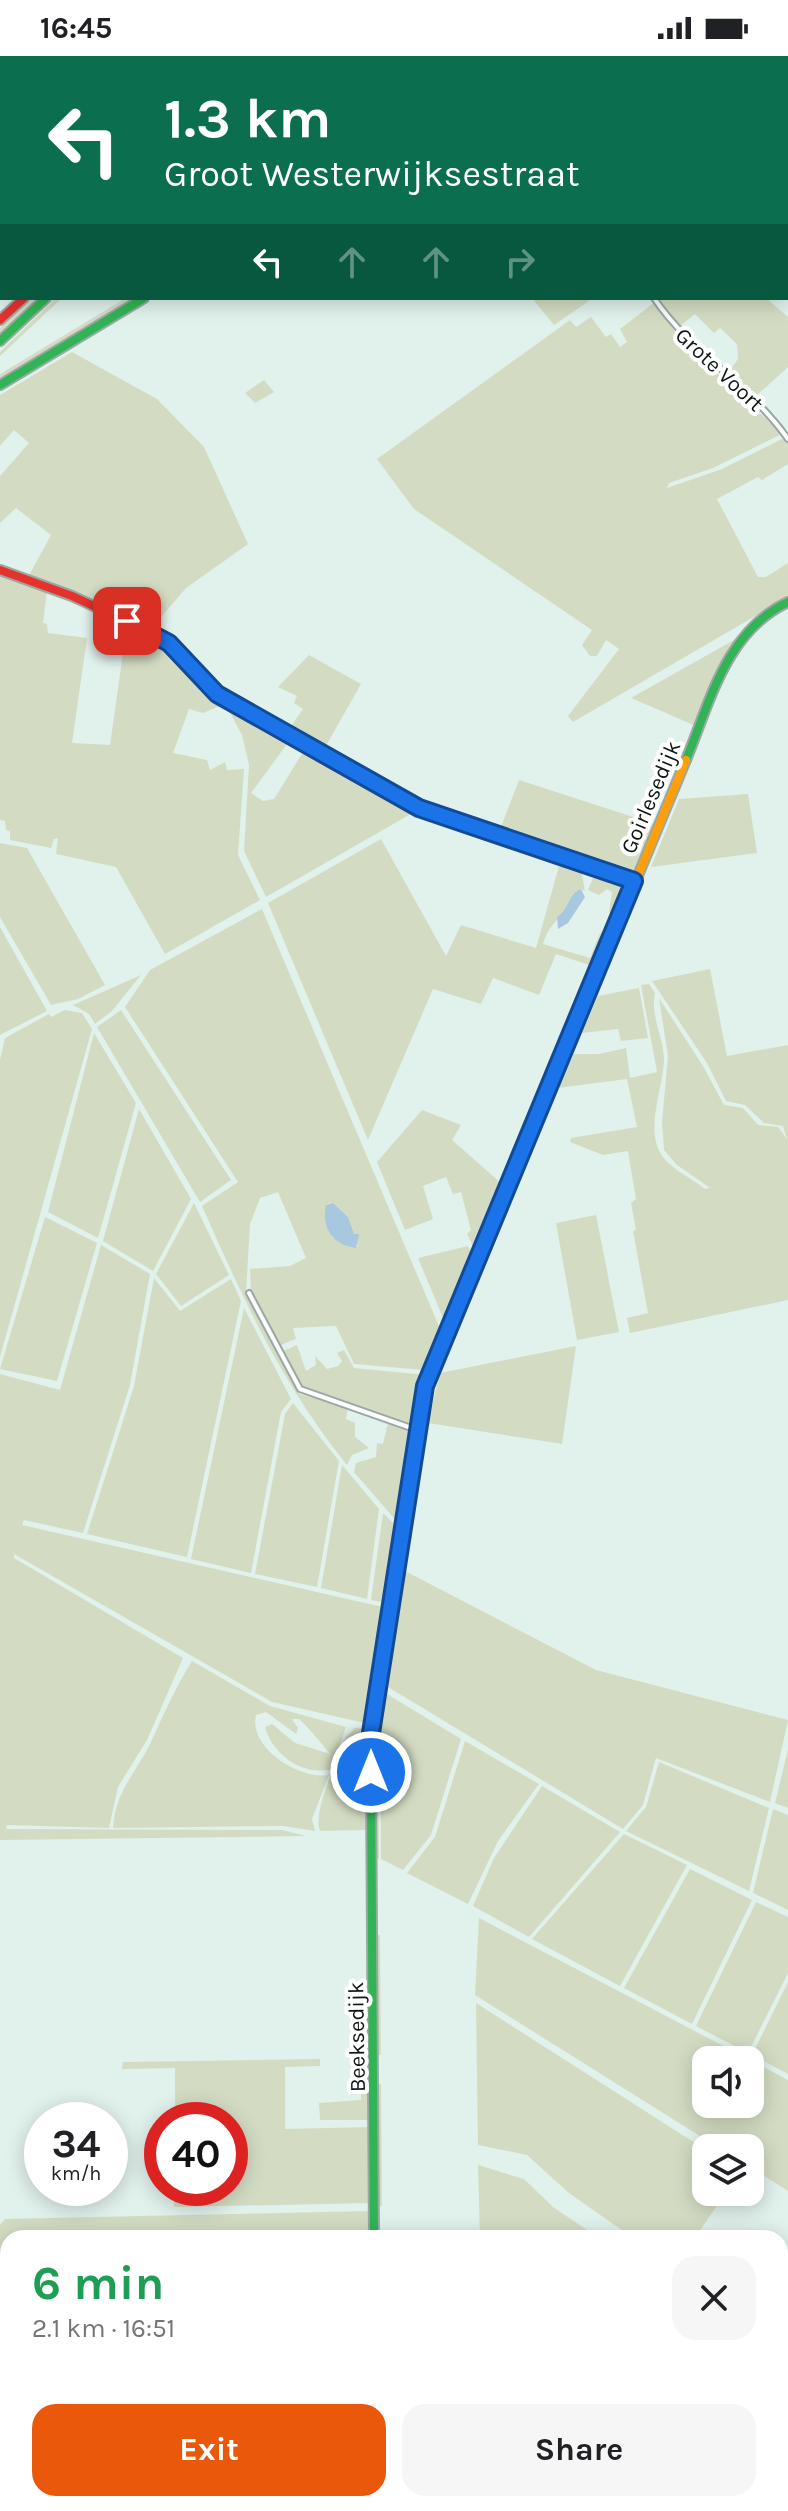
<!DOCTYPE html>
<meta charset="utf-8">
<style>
:root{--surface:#fff;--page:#f6f6f6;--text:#202124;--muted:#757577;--accent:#ea580c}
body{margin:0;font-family:Karla,sans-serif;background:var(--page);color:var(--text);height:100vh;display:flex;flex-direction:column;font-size:30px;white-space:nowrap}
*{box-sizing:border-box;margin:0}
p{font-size:26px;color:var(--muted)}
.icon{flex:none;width:44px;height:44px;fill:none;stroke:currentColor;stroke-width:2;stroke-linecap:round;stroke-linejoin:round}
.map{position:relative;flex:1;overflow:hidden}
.side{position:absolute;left:0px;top:2174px;width:788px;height:282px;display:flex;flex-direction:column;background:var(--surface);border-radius:24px 24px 0 0;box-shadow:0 4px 20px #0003}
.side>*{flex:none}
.top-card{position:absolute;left:0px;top:0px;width:788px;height:244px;box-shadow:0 4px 20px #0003;background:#0b6e4f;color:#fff;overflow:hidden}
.controls{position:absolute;left:692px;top:1990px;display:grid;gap:16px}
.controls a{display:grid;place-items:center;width:72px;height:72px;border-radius:16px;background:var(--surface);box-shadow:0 4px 20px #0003;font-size:40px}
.speed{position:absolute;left:24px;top:2046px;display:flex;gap:16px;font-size:40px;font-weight:700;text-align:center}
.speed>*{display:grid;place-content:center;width:104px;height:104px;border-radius:50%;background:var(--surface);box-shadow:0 4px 20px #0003;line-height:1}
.speed small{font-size:20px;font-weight:400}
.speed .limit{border:12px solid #d22;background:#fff;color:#111}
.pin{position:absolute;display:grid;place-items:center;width:68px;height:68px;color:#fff;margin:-34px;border-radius:16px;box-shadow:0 4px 12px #0006}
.me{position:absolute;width:88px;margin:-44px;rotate:0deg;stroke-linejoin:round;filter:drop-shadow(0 0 6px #0008)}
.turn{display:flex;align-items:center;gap:28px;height:168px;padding:0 32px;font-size:36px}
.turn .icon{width:104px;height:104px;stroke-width:2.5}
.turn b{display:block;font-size:56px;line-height:68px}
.lanes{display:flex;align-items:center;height:76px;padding:0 32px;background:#0003;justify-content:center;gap:40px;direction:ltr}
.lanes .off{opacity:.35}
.round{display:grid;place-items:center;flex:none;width:84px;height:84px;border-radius:24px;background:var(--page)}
.head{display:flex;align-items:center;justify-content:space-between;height:136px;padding:0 32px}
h1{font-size:48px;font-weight:700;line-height:60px;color:#1e9e55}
.primary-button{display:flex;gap:16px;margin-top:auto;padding:16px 32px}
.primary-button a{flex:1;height:92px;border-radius:24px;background:var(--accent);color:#fff;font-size:32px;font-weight:700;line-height:92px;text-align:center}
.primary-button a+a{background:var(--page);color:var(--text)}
.status{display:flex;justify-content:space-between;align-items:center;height:56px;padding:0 40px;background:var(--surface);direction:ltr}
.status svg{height:22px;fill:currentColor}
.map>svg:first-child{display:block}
</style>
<div class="status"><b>16:45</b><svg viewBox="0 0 49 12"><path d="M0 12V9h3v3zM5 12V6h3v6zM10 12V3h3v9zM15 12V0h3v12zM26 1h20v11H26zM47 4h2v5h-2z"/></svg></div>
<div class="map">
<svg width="788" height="2455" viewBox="0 0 788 2455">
<rect width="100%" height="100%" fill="#e1f1ec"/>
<!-- green -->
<g fill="#d3dcc3" fill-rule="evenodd">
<path d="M0,0l83,2h-81l-2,112z"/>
<path d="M33,242h9l-42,39v-9z"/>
<path d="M56,242h6l-62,58v-4z"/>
<path d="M126,242h11l-137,83v-7z"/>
<path d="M532,242h61l-39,27z"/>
<path d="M659,242h107l22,19v50l-33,30 -27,-24 10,-14 -1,-15 -17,-16 -6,5 -19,-19 -16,13z"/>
<path d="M655,246l34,45 93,87 -69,34 -44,15 -2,5 55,-19 62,-31 4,6v20l-26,16 -4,-3 -41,22 41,78h8l22,-14v34l-215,125 -5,-6 51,-67 -13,-9 -9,16h-7l-8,-11 10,-15 -178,-121 -37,-50 193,-139 6,7 15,-10 15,20 5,-3 9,13 7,-5 -7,-13z"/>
<path d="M72,296l85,47 47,48 44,97 -62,44 -36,42 -63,-31 -59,-22 23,-42 -35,-27 -16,15v-47l29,-33 -15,-13 -14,16v-51z"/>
<path d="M264,324l10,12 -19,11 -10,-10z"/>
<path d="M0,519l47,15 -4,33 4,1 1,9 39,5 -15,105 38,2 17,-120c40,20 70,42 93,81l-17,7 -14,-4 -16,44 34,7 3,10 15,-8 2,8 17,-1 -6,86 22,45 -95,54 -49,-87 -60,-13 2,-16 -4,1 -3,9 -41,-8v-9l-4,-1 -1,-9 -5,-1z"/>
<path d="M734,584l-38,86 -65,-28z"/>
<path d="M309,599l52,29 -38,67 -35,-20 15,-22 -9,-6 3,-7 -19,-9z"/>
<path d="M227,651l63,33 -39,53 12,8 11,-2 31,-50 111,62 -150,86 -22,-46 5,-86 -7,-30z"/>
<path d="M519,724l136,44 -22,52 -134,-44z"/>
<path d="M748,738l9,59 -106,14 28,-68z"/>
<path d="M381,783l65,117 15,-31 75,23 25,-89 19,6 5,26 -4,-2c-10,7 -9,14 -16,22 -10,12 -17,16 -22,33l47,14 10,-25 8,3 -13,31 -39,-13 -17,41 -46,-17 -12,26 -48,-15 -65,151 -100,-237z"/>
<path d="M0,787l27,5 78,137 -27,14 -27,6 -51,-88z"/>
<path d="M596,815l34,11 -15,37 -6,-8 3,-19 -5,-3 -8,6 -11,-5z"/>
<path d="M262,853l179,422 -17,39 -70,-6 -18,-38 -43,2 3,11 -18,7 -27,-53 -1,-24 40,-3 16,-8 -28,-66 -18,6 -10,26 -4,70 53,100 49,13 -2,12 9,4v14l14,11 -17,7 -5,10c-66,-82 -103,-164 -145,-259l36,-24 -113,-175 25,-37zM333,1147l15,14 10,30 -26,-10 -5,-33z"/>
<path d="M0,871l47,84 -47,24z"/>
<path d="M710,913l17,87 61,-11v255l-158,33 -3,-15 21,-5 -15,-82 3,-1 -5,-27 5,-4 -8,-48 -25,4 -33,-13 1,-4 66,-11 -10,-48 -69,9 16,-34h25l27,-6 4,30 27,-6 -16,-87 8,-1 6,9c-5,24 9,44 9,68 -1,27 -19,68 -3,93 10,16 30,23 44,35l5,-1 -33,-23 -13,-15 -2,-28 6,-66 -9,-58 44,68 21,39 19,3 15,17 20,2 9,12 -4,-13 -19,-3 -19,-18 -19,-4 -19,-38 -55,-82z"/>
<path d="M141,919l-29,36 -17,13 -6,-10 -16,-9z"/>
<path d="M639,932l9,50 -27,3 -3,-12 -36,4 16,-37z"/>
<path d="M65,954l17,3 10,16 -92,328v-297l5,-22 44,-24 2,3z"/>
<path d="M121,954l110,170 -31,22 -103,-175z"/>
<path d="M94,977l42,70 -38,135 -50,-26z"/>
<path d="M139,1053l52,90 -38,72 -50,-30z"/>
<path d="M422,1054l39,15 -9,15 50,44 -26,68 -9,-18 4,-4 -10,-38 -8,2 -7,-17 -23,9 10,33 -28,11 -28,-68z"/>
<path d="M194,1147l35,72 -48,31 -25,-32z"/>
<path d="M596,1159l23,117 -42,8 -21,-117z"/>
<path d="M45,1161l52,26 -40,138 -57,-12z"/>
<path d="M101,1189l49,29 -20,111 -47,148 -59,-13 -2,5 365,83 -18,116 -97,-22 -258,-148v4l169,100 -36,82 -29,47 -9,41 -102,-3 -1,4 276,1 24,6 -306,4v-466l60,16z"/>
<path d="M468,1190l6,13 -28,66 -28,-67z"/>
<path d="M154,1222l26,33 51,-32 10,22 -54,256 -100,-23 47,-148z"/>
<path d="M244,1252l47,91 -10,13 -30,161 -60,-14z"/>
<path d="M297,1289l9,26 10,-6 -1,-9 12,13 11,-3 4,-5 -5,-8 7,-3 10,18 72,7 -11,49c-14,3 -87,-28 -110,-33l-24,-39z"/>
<path d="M576,1290l-14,98 -134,-21 12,-50z"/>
<path d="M293,1347l46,58 -22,126 -62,-13 30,-160z"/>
<path d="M388,1367l25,9 -14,92 -45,-52 2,-9 20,-6 1,-14 6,1z"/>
<path d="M342,1409l37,44 -12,90 -46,-11z"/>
<path d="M383,1457l16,16 -11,74 -17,-3z"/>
<path d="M403,1514v4l-17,108 -4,-6 16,-104z"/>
<path d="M405,1515l191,99 192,50 -18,82 -114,-44 -13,47 -20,24 -235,-142z"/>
<path d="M192,1605l78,45 76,21 -15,42c-28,8 -59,-15 -66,-42l7,-3 23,19 35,11c-10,-12 -19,-24 -31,-35h-7l6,9 -2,6 -30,-22 -10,3c-8,33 44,65 73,60l-17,44 3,12 -32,-5 -170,2c2,-36 22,-54 37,-84 13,-28 25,-56 42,-83z"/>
<path d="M384,1628l-6,59 1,116 -5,-3 -1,-120 7,-50z"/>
<path d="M387,1638l74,45 -30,96 -28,35 -22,-11 -1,-122z"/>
<path d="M355,1672l14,1 -1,101 -48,1c-8,-21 19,-73 27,-95z"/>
<path d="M465,1685l74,43 -41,57 -30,63 -61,-31 28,-36z"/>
<path d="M788,1693v59l-13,-5z"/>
<path d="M659,1706l110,46 -20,83 -123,-60 20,-24z"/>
<path d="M542,1730l78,46 -91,105 -56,-31 21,-48z"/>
<path d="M773,1753l15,6v95l-35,-17z"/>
<path d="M624,1778l63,31 -67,121 -88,-47z"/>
<path d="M690,1813l62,31 -60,124 -68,-36z"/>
<path d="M756,1846l32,15v56l-40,80 -52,-27z"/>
<path d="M479,1862l271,142h-44v44h44v-44l38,20v111l-38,-24v-19h-31l-244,-153z"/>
<path d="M375,1879h5l1,120 -5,-1z"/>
<path d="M788,1926v92l-36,-19z"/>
<path d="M476,1947l230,147v42h20l-31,46h-62l-64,-45 -42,-38 -49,-10z"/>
<path d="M320,2003v7l-35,1v62l86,-2v76l-197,4v-19h56v-68h-55v-52l-53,1 1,-7z"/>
<path d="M376,2028h5l1,122h-5z"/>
<path d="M361,2030h11l-2,34h-50l-1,-17 42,-3z"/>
<path d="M478,2109l46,14 29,28 46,31h-119z"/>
<path d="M371,2155l-2,27h-361v90h-8v-103l5,-6z"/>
<path d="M8,2359v89h81l7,7h-96v-85z"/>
<path d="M780,2441l8,5v9h-314l3,-7h303z"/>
<path d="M333,2448h59l1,7h-60z"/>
<path d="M397,2448h75l-3,7h-72z"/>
</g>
<!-- water -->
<g fill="#a8c8df">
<path d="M581,833l4,8 -17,26 -10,6 -1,-12c12,-7 11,-23 24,-28z"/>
<path d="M333,1147l15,14 6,17h5l-3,14c-23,-3 -35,-20 -30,-43z"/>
</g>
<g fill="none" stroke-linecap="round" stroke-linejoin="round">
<defs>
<g id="street">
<path d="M547,0l1,2"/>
<path d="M162,2l3,-2"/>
<path d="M0,114l2,-1"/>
<path d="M654,242c37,55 96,87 134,141"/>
<path d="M249,1237l51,96 117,41"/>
</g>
<g id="fast">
<path d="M275,2l2,-2"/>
<path d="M0,285l46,-43"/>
<path d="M0,329l144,-87"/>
<path d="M686,704c24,-58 40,-129 102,-158"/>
<path d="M488,777l146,48"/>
<path d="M371,1726l3,456"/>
<path d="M233,2455l1,-7"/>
</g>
<g id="slow">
<path d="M256,2l2,-2"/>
<path d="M426,1330l260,-626"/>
</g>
<g id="jam">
<path d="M525,2l1,-2"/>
<path d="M0,264l24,-22"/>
<path d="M0,514l72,26 78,36 34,23 33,39 209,118 62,21"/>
<path d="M371,1726v-49l55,-347"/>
</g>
</defs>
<!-- street casing -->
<use href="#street" stroke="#9ba7a3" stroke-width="8"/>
<!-- fast casing -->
<use href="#fast" stroke="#9ba7a3" stroke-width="12"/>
<!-- slow casing -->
<use href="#slow" stroke="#9ba7a3" stroke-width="12"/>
<!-- jam casing -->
<use href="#jam" stroke="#9ba7a3" stroke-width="12"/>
<!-- street -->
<use href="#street" stroke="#fafdfc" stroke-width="4"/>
<!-- fast -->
<use href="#fast" stroke="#30b455" stroke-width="8"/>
<!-- slow -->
<use href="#slow" stroke="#ff9f0a" stroke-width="8"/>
<!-- jam -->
<use href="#jam" stroke="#e5322d" stroke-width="8"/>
</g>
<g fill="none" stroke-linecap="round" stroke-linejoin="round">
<defs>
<path id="route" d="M127,565l42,22 48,51 202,114 215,73 -209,505 -54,347v39"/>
</defs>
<!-- route casing -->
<use href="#route" stroke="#114b97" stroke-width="20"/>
<!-- route -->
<use href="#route" stroke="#1a73e8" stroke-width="14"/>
</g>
<g text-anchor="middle" stroke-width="8" stroke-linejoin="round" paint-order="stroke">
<!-- street labels -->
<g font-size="22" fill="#0c1614" stroke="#fff">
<text transform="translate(720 313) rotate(43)" y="8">Grote Voort</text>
<text transform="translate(650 741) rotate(-67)" y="8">Goirlesedijk</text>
<text transform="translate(356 1981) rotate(-91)" y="8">Beeksedijk</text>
</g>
</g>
</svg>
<div class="controls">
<a><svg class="icon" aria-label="sound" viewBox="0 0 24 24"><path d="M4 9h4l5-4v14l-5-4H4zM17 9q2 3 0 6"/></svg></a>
<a><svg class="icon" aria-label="layers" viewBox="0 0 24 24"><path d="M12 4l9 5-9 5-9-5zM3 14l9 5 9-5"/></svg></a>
</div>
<div class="speed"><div>34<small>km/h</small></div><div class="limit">40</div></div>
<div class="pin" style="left:127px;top:565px;background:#d93025"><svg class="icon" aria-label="arrive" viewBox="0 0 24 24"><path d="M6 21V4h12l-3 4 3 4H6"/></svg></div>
<svg class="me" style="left:371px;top:1716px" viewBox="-20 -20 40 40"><circle r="17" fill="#1a73e8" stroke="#fff" stroke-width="3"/><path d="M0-11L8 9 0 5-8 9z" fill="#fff"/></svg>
<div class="top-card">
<div class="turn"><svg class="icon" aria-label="left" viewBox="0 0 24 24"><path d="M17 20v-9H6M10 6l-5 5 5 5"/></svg><div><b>1.3 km</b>Groot Westerwijksestraat</div></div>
<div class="lanes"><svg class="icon" aria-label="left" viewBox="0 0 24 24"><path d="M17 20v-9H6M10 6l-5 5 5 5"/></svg><svg class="icon off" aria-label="ahead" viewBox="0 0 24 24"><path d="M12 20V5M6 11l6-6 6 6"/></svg><svg class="icon off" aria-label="ahead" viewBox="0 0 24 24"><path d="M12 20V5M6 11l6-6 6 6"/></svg><svg class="icon off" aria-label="right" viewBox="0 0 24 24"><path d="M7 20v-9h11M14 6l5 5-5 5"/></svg></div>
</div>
<section class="side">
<div class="head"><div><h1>6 min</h1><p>2.1 km · 16:51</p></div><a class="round"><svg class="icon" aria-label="close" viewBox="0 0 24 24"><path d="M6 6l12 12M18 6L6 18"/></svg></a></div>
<div class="primary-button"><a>Exit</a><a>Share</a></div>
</section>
</div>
